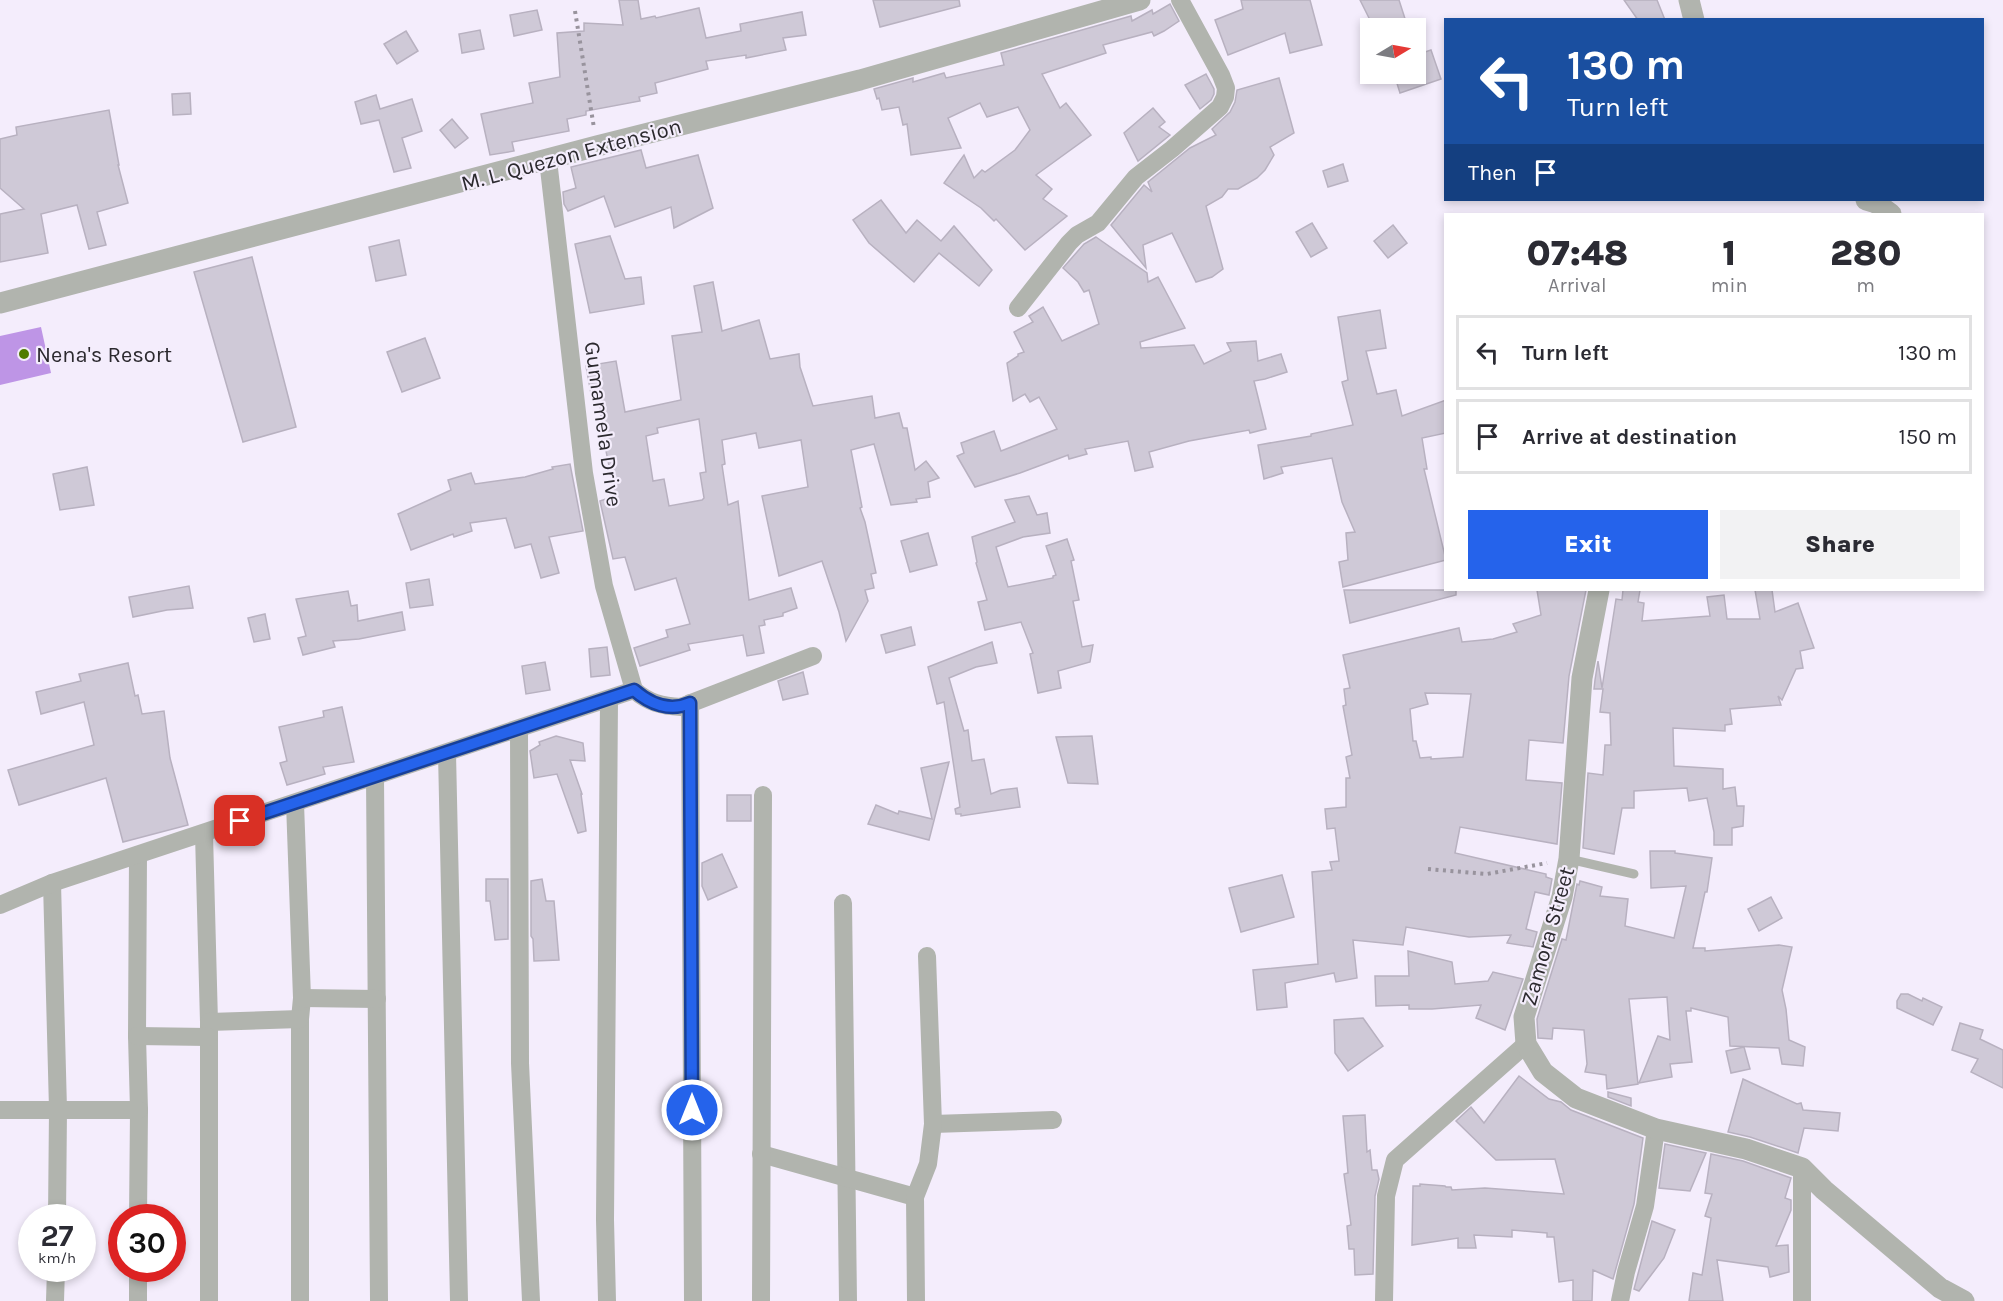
<!DOCTYPE html>
<style>
:root{--surface:#fff;--page:#f2f2f3;--text:#2b2b33;--muted:#7c7c81;--line:#e1e1e2;--accent:#2563eb}
body{margin:0;font-family:Karla,sans-serif;background:var(--page);color:var(--text);height:100vh;display:flex;flex-direction:column;font-size:22px;white-space:nowrap}
*{box-sizing:border-box;margin:0}
p{font-size:20px;color:var(--muted)}
.icon{flex:none;width:33px;height:33px;fill:none;stroke:currentColor;stroke-width:2;stroke-linecap:round;stroke-linejoin:round}
.map{position:relative;flex:1;overflow:hidden}
.drawer{position:absolute;left:1444px;top:213px;width:540px;height:378px;display:flex;flex-direction:column;background:var(--surface);border-radius:0px;box-shadow:0 3px 9px #0003}
.drawer>*{flex:none}
.hud{position:absolute;left:1444px;top:18px;width:540px;height:183px;border-radius:0px;box-shadow:0 3px 9px #0003;background:#1a4fa0;color:#fff;overflow:hidden}
.needle{width:39px;rotate:80deg}
.fabs{position:absolute;left:1360px;top:18px;display:grid;gap:12px}
.fabs a{display:grid;place-items:center;width:66px;height:66px;border-radius:0px;background:var(--surface);box-shadow:0 3px 9px #0003;font-size:30px}
.speed{position:absolute;left:18px;top:1204px;display:flex;gap:12px;font-size:30px;font-weight:700;text-align:center}
.speed>*{display:grid;place-content:center;width:78px;height:78px;border-radius:50%;background:var(--surface);box-shadow:0 3px 9px #0003;line-height:1}
.speed small{font-size:15px;font-weight:400}
.speed .limit{border:9px solid #d22;background:#fff;color:#111}
.pin{position:absolute;display:grid;place-items:center;width:51px;height:51px;color:#fff;margin:-26px;border-radius:12px;box-shadow:0 3px 9px #0006}
.me{position:absolute;width:66px;margin:-33px;rotate:0deg;stroke-linejoin:round;filter:drop-shadow(0 0 4px #0008)}
.turn{display:flex;align-items:center;gap:21px;height:126px;padding:0 24px;font-size:27px}
.turn .icon{width:78px;height:78px;stroke-width:2.5}
.turn b{display:block;font-size:42px;line-height:51px}
.then{display:flex;align-items:center;height:57px;padding:0 24px;background:#0003;gap:12px;font-size:22px}
.eta{display:flex;justify-content:space-evenly;align-items:center;height:102px;text-align:center}
.eta b{font-size:36px;font-weight:800;line-height:42px}
.button{display:flex;gap:12px;margin-top:auto;padding:12px 24px}
.button a{flex:1;height:69px;border-radius:0px;background:var(--accent);color:#fff;font-size:24px;font-weight:800;line-height:69px;text-align:center}
.button a+a{background:var(--page);color:var(--text)}
ul{padding:0;list-style:none}
li{display:flex;align-items:center;gap:18px;height:75px;margin:0 12px 9px;padding:0 12px;border:3px solid var(--line);border-radius:0px}
li div{flex:1}
li b{display:block;font-size:22px}
li em{font-style:normal}
.map>svg:first-child{display:block}
</style>
<div class="map">
<svg width="2003" height="1301" viewBox="0 0 2003 1301">
<rect width="100%" height="100%" fill="#f4edfc"/>
<!-- water -->
<path fill="#be95e6" d="M41,327l10,46 -51,12v-49z"/>
<!-- building -->
<g fill="#cfc9d7" stroke="#b8b1c0" stroke-width="1.5" fill-rule="evenodd">
<path d="M619,0h19l3,19 14,-3 1,2 43,-10 7,30 35,-7 -1,-7 62,-12 4,23 -23,3 3,12 -40,8v-3l-40,6 2,8 -53,14 2,10 -18,4 1,4 -54,10v4l-19,4 2,12 -57,11 2,9 -24,4 -9,-41 52,-11 -4,-20 31,-6 -3,-44 27,-2v-8l39,2z"/>
<path d="M873,0h86l1,6 -80,21z"/>
<path d="M1241,0h69l12,45 -32,8 -5,-20 -57,22 -13,-35 28,-11z"/>
<path d="M1360,0h39l9,28h-34z"/>
<path d="M1624,0h33l8,20h-27z"/>
<path d="M1170,4l9,17 -15,10 -10,5 -2,-4 -49,13 3,8 -64,21 18,34 6,-5 25,32 -55,40 16,14 -9,10 24,17 -42,34 -29,-31 -2,2 -13,-13 -37,-25 20,-28 10,23 8,-8 3,2 30,-22 15,-20 -12,-23 -31,10 -7,-14 -32,15 13,30 -50,7 -4,-31 -4,1 -4,-18 -17,3 -3,-12 -2,1 -3,-10 39,-11v4l31,-9 2,5 58,-13 -3,-12 130,-37 1,5 20,-11 1,4z"/>
<path d="M537,10l5,20 -28,6 -4,-21z"/>
<path d="M480,30l4,19 -22,4 -3,-19z"/>
<path d="M406,31l12,20 -21,13 -13,-20z"/>
<path d="M1431,50l10,29 -41,14 -5,-16 10,-3h11v-19z"/>
<path d="M1206,74l8,15v5l-3,6 -11,9 -15,-24z"/>
<path d="M1279,78l15,55 -24,14 4,8 -9,15 -8,8 -19,11h-10l-6,8 -16,9 17,63 -11,8 -16,5 -24,-49 -29,12 3,23 -35,-43 33,-40 8,7 -4,-10 42,-34 26,-13 -4,-6 18,-17 5,-10 2,-12z"/>
<path d="M190,93l1,21 -18,1 -1,-21z"/>
<path d="M376,95l4,14 32,-10 10,32 -20,7 9,30 -17,4 -15,-52 -18,4 -6,-22z"/>
<path d="M1153,108l12,14 -6,5 11,8 -32,26 -14,-28z"/>
<path d="M109,110l10,55h-1l10,38 -31,9 9,33 -17,4 -12,-44 -36,9 7,39 -48,9v-48l24,-5 -24,-21v-49l17,-4 -1,-8z"/>
<path d="M452,119l16,19 -13,10 -15,-18z"/>
<path d="M641,150l5,18 52,-13 15,53 -39,20 -3,-21 -56,20 -11,-31 -36,15 -4,-7 -1,-12 13,-4 -5,-21z"/>
<path d="M1343,164l5,17 -20,6 -5,-16z"/>
<path d="M881,200l25,33 11,-13 24,21 13,-15 38,44 -13,16 -40,-33 -25,29 -45,-39 -16,-23z"/>
<path d="M1312,223l15,25 -16,9 -15,-25z"/>
<path d="M1393,225l14,18 -19,15 -14,-17z"/>
<path d="M610,236l15,43 16,-2 3,27 -54,9 -15,-69z"/>
<path d="M1096,237l51,36 1,9 10,-5 27,51 -45,14 1,6 53,-3 10,19 27,-13 -4,-8 29,-2 2,20 23,-7 6,18 -22,7 -11,2 12,48 -16,4 -1,-3 -60,11 -40,11 4,15 -18,4 -7,-30 -43,8 2,5 -18,5 -1,-4 -48,18 -45,14 -18,-31 7,-3 -3,-10 33,-12 7,20 56,-22 -18,-32 -9,5 -5,-8 -12,7 -6,-38 11,-7v-2l6,-2 -10,-20 19,-10 -4,-6 14,-9 19,34 37,-17 -10,-34 -5,2 -6,-10 -15,-14 21,-24z"/>
<path d="M399,240l7,35 -30,6 -7,-34z"/>
<path d="M252,257l44,170 -53,15 -49,-170z"/>
<path d="M713,282l9,49 37,-11 11,39 29,-5 1,13 13,39 59,-10 3,22 24,-5 4,15h4l8,42 11,-9 13,17 -11,4 2,15 -14,2 1,3 -26,3 -17,-61 -23,6 11,57 -2,1 5,14 11,51 -5,1 3,14 -9,2 3,11 -22,40 -7,-29 -17,-51 -43,15 -17,-80 46,-9 -7,-47 -42,8 -3,-15 -34,7 3,24 -3,1 6,40 10,-4 11,99 42,-12 6,20 -14,5v3l-19,4 1,5 -6,1 5,27 -17,3 -4,-21 -55,9 2,6 -50,16 -6,-18 34,-11 -2,-7 24,-6 -14,-46 -41,12 -10,-33 -12,2 -13,-58 15,-5 -10,-50 -6,-48 -7,1 -6,-33 30,-5 9,51 56,-12 -9,-64 30,-4 -8,-46zM699,419l7,53 -6,1 4,25 -2,2 -33,6 -5,-27 -11,2 -7,-45 12,-3 -1,-5z"/>
<path d="M1380,310l6,38 -20,3 11,43 19,-4 6,26 44,-16v33l-24,5 5,31h-3l22,91 -103,27 -4,-25 9,-2 -2,-27 9,-1 -13,-30 -10,-44 -51,9 2,6 -19,6 -6,-34 53,-9v-2l42,-9 -11,-43 6,-2 -10,-63z"/>
<path d="M425,338l15,40 -38,14 -15,-40z"/>
<path d="M570,464l13,67 -34,6 10,36 -18,5 -10,-34 -16,4 -9,-30 -36,5 2,8 -18,6 -1,-3 -42,16 -13,-36 53,-24 -3,-10 23,-7 4,11 50,-7 28,-8 -1,-2z"/>
<path d="M87,467l7,38 -34,5 -7,-36z"/>
<path d="M1029,496l8,19 10,-2 3,20 -27,4 -27,10 12,40 45,-9v-2l3,-1 -10,-29 21,-7 7,21 -3,1 8,39 -6,1 9,46 11,-2 -3,17 -32,9 3,17 -23,5 -8,-39 3,-1 -12,-31 -36,8 -7,-28 9,-2 -11,-37 1,-1 -5,-25 43,-15 -10,-22z"/>
<path d="M928,533l9,32 -27,7 -9,-31z"/>
<path d="M429,579l4,26 -23,3 -4,-25z"/>
<path d="M189,586l4,22 -26,2 -34,7 -4,-20z"/>
<path d="M1344,590h112v5l-106,28z"/>
<path d="M1537,590h49l-17,86 -6,67 -34,-3 -3,40 36,3 -5,61 -97,-17 -5,26 91,21v3l6,2 -3,16 -14,-3 -9,37 11,3 -4,15 -26,-4 4,-8 -42,2 -63,-10 -3,18 -50,-5 4,38 -21,4 -2,-9 -49,10 2,24 -30,3 -4,-40 65,-6 -6,-92 20,-2 -2,-8 9,-1 -4,-33 -8,1 -2,-20 21,-2v-29h4l-4,-21 6,-2 -9,-49 3,-1 -2,-16 6,-1 -7,-33 116,-27 3,14 31,-3 24,-7 -4,-8 28,-9zM1425,693l46,1 -8,63 -32,2v-2l-11,1 -4,-17h-3l-3,-32 18,-5z"/>
<path d="M1623,590h17l-2,12 6,1 -2,18 68,-5 -3,-19 17,-2 3,24h33l-5,-29h17l3,22 23,-9 16,45 -14,3 3,17 -7,1 -14,31 -4,-4 3,9 -51,4 2,15 -7,1v6l-52,-3 1,38 49,3v20l12,-2 2,19h7l-1,20 -11,2v17h-18v-13l-7,-34 -18,3 -2,-13 -53,3v17h-12l-8,46 -31,-6 5,-75 15,2 2,-30h6l-1,-32 -10,-1 3,-23h-9l1,-9 3,-19 4,27 14,-89 6,1z"/>
<path d="M348,591l3,15 6,-1 1,16 44,-9 3,18 -46,9 -26,2 2,6 -32,8 -5,-17 8,-2 -10,-37z"/>
<path d="M265,614l5,25 -16,3 -6,-24z"/>
<path d="M911,627l4,18 -29,8 -5,-18z"/>
<path d="M992,642l5,21 -21,4 -27,11 15,53 4,-1 4,31 12,-2 7,35 10,-4 16,-2 3,19 -59,9v-2h-5l-1,-5 5,-2 -16,-105 -7,2 -9,-37z"/>
<path d="M607,647l3,28 -19,2 -2,-28z"/>
<path d="M545,662l5,28 -24,4 -4,-28z"/>
<path d="M128,663l7,33 3,-1 4,19 22,-3 6,47 18,67 -65,17 -17,-64 -87,27 -11,-35 86,-25 -10,-43 -43,12 -5,-22 45,-11 -2,-7z"/>
<path d="M803,672l5,22 -25,6 -5,-19z"/>
<path d="M342,707l12,55 -31,5 2,7 -38,11 -7,-22 7,-2 -8,-34 45,-10 -1,-6z"/>
<path d="M556,736l27,7 2,18 -15,-1 12,34h-1l5,37 -8,2 -21,-59 -23,4 -4,-27 10,-6 -1,-3z"/>
<path d="M1092,736l6,48 -30,-1 -12,-46z"/>
<path d="M949,762l-20,78 -61,-16 8,-19 22,9 1,-3 33,8 -11,-51z"/>
<rect x="727" y="795" width="24" height="26"/>
<path d="M1650,851h25v2l37,5 -5,34h-2l-12,56h12v3l74,-6 13,2 -10,43 4,19 3,31 16,7 -2,19 -21,-2 -3,-16 -49,-2 -2,-29 -37,-9v3h-5l6,51 -22,2 2,13 -33,6 19,-47 12,4 -3,-43 -38,2 9,85 -31,5 -1,-14 -21,-3 2,-8 -3,-34 -31,-2 -1,11 -14,-1 -1,-19 25,-80 4,1 11,-56 2,1 1,-4 22,6 -2,9 28,3 -3,27 49,12 12,-52 -35,2z"/>
<path d="M722,854l15,33 -29,13 -6,-14v-23z"/>
<path d="M1282,875l12,42 -53,15 -12,-44z"/>
<path d="M486,879h22v60l-13,1 -5,-39h-4z"/>
<path d="M542,879l4,22h8l5,59 -25,1 -1,-22 -2,-3v-55z"/>
<path d="M1771,897l11,21 -23,13 -11,-22z"/>
<path d="M1408,951l44,11 3,22 33,-3 5,-9 30,7 -18,51 -29,-12 5,-13 -49,4h-23v-4l-33,1 -1,-30h34z"/>
<path d="M1901,994h7l14,7 1,-3 19,9 -9,18 -36,-17v-7z"/>
<path d="M1363,1018l20,28 -35,25 -13,-18 -1,-33z"/>
<path d="M1960,1023l23,7 -3,9 23,11v38l-32,-16 7,-13 -26,-9z"/>
<path d="M1744,1047l6,22 -19,4 -5,-22z"/>
<path d="M1519,1076l30,23 12,3 10,8 72,28 -9,66 -21,75 -20,-9 -1,31h-19v-21l-14,2 -5,-45h-7v-4l-35,-3v7l-38,-2 2,13h-18v-10l-46,7 1,-59h7v-2l25,2 1,1h5l1,3 33,-2 79,6 -9,-35 -59,1 -40,-39 15,-14 13,16z"/>
<path d="M1743,1079l54,25 4,-1 2,7 37,3 -2,18 -34,-3 -6,25 -48,-16 -22,-5z"/>
<path d="M1608,1092l23,6v8l-23,-9z"/>
<path d="M1365,1115l2,37 3,-2 2,20h5l2,9 -4,17 -2,78 -18,1 -1,-26h-5l-2,-23 4,-1 -7,-51 4,-1 -5,-57z"/>
<path d="M1665,1144l41,9 -16,38 -31,-3z"/>
<path d="M1711,1154l32,7 48,17 -6,20 6,2v10l-15,36 12,-1 1,27 -19,5 -2,-10 -51,-7 6,41h-34l4,-28 9,2 9,-57 -6,-2 7,-22 -7,-1z"/>
<path d="M1652,1221l23,9 -11,28 -25,33 -5,-2z"/>
</g>
<g fill="none" stroke-linecap="round" stroke-linejoin="round">
<!-- path -->
<g stroke="#98939d" stroke-width="4" stroke-dasharray="3 4.5" stroke-linecap="butt">
<path d="M575,11l19,117"/>
<path d="M1428,869l59,5 60,-11"/>
</g>
<!-- service -->
<path stroke="#b1b4ae" stroke-width="9" d="M1569,859l65,15"/>
<!-- minor -->
<g stroke="#b1b4ae" stroke-width="18">
<path d="M548,160l36,313 20,113 30,104"/>
<path d="M1018,308l51,-65 8,-8 21,-12 38,-46 36,-28 48,-42 5,-10 1,-9 -5,-13 -41,-75"/>
<path d="M634,690c15,13 28,16 47,17l132,-51"/>
<path d="M690,703l3,598"/>
<path d="M519,729l1,334 11,238"/>
<path d="M447,753l12,548"/>
<path d="M375,777l4,524"/>
<path d="M295,803l7,195 -2,21v282"/>
<path d="M204,834l5,188v279"/>
<path d="M138,855l-1,181 2,74 -1,108"/>
<path d="M52,883l6,226 -1,109"/>
<path d="M843,903l5,398"/>
<path d="M0,905l52,-22 582,-193"/>
<path d="M302,998l75,1"/>
<path d="M209,1022l91,-3"/>
<path d="M137,1036l71,1"/>
<path d="M0,1110h139"/>
<path d="M933,1124l120,-4"/>
<path d="M761,1154l154,43"/>
<path d="M55,1301l1,-32"/>
<path d="M138,1301v-32"/>
<path d="M607,1301l-2,-81 4,-520"/>
<path d="M761,1301l2,-506"/>
<path d="M916,1301l-1,-104 13,-33 5,-40 -6,-168"/>
<path d="M1384,1301l2,-105 9,-36 131,-116"/>
<path d="M1620,1301l6,-29 19,-66 11,-77"/>
<path d="M1802,1301v-133"/>
</g>
<!-- tertiary -->
<g stroke="#b1b4ae" stroke-width="21">
<path d="M1689,0l5,20"/>
<path d="M1866,200l10,3 15,11"/>
<path d="M0,303l597,-157 263,-66 280,-80"/>
<path d="M1599,590l-17,88 -13,181 -7,38 -38,120 2,27 17,28 33,26 80,31 90,20 56,19 22,22 116,98 24,13"/>
</g>
</g>
<g fill="none" stroke-linecap="round" stroke-linejoin="round">
<defs>
<path id="route" d="M240,821l394,-131c16,14 36,22 56,13l2,407"/>
</defs>
<!-- route casing -->
<use href="#route" stroke="#184099" stroke-width="15"/>
<!-- route -->
<use href="#route" stroke="#2563eb" stroke-width="10"/>
</g>
<!-- markers -->
<circle fill="#507c00" stroke="#f4edfc" stroke-width="2" cx="24" cy="354" r="6"/>
<g text-anchor="middle" stroke-width="4.5" stroke-linejoin="round" paint-order="stroke">
<!-- street labels -->
<g font-size="22" fill="#2b292e" stroke="#f4edfc">
<text transform="translate(571 154) rotate(-15)" y="8">M. L. Quezon Extension</text>
<text transform="translate(604 424) rotate(82)" y="8">Gumamela Drive</text>
<text transform="translate(1547 936) rotate(-74)" y="8">Zamora Street</text>
</g>
<!-- poi labels -->
<g font-size="22" fill="#2b292e" stroke="#f4edfc" text-anchor="start">
<text x="36" y="362">Nena's Resort</text>
</g>
</g>
</svg>
<div class="fabs">
<a><svg class="needle" viewBox="-14 -14 28 28"><path d="M0-13l5 13h-10z" fill="#e53935"/><path d="M0 13l5-13h-10z" fill="#7c7c81"/></svg></a>
</div>
<div class="speed"><div>27<small>km/h</small></div><div class="limit">30</div></div>
<div class="pin" style="left:240px;top:821px;background:#d93025"><svg class="icon" aria-label="arrive" viewBox="0 0 24 24"><path d="M6 21V4h12l-3 4 3 4H6"/></svg></div>
<svg class="me" style="left:692px;top:1110px" viewBox="-20 -20 40 40"><circle r="17" fill="#2563eb" stroke="#fff" stroke-width="3"/><path d="M0-11L8 9 0 5-8 9z" fill="#fff"/></svg>
<div class="hud">
<div class="turn"><svg class="icon" aria-label="left" viewBox="0 0 24 24"><path d="M17 20v-9H6M10 6l-5 5 5 5"/></svg><div><b>130 m</b>Turn left</div></div>
<div class="then">Then<svg class="icon" aria-label="arrive" viewBox="0 0 24 24"><path d="M6 21V4h12l-3 4 3 4H6"/></svg></div>
</div>
<section class="drawer">
<div class="eta">
<div><b>07:48</b><p>Arrival</p></div>
<div><b>1</b><p>min</p></div>
<div><b>280</b><p>m</p></div>
</div>
<ul>
<li><svg class="icon" aria-label="left" viewBox="0 0 24 24"><path d="M17 20v-9H6M10 6l-5 5 5 5"/></svg><div><b>Turn left</b></div><em>130 m</em></li>
<li><svg class="icon" aria-label="arrive" viewBox="0 0 24 24"><path d="M6 21V4h12l-3 4 3 4H6"/></svg><div><b>Arrive at destination</b></div><em>150 m</em></li>
</ul>
<div class="button"><a>Exit</a><a>Share</a></div>
</section>
</div>
